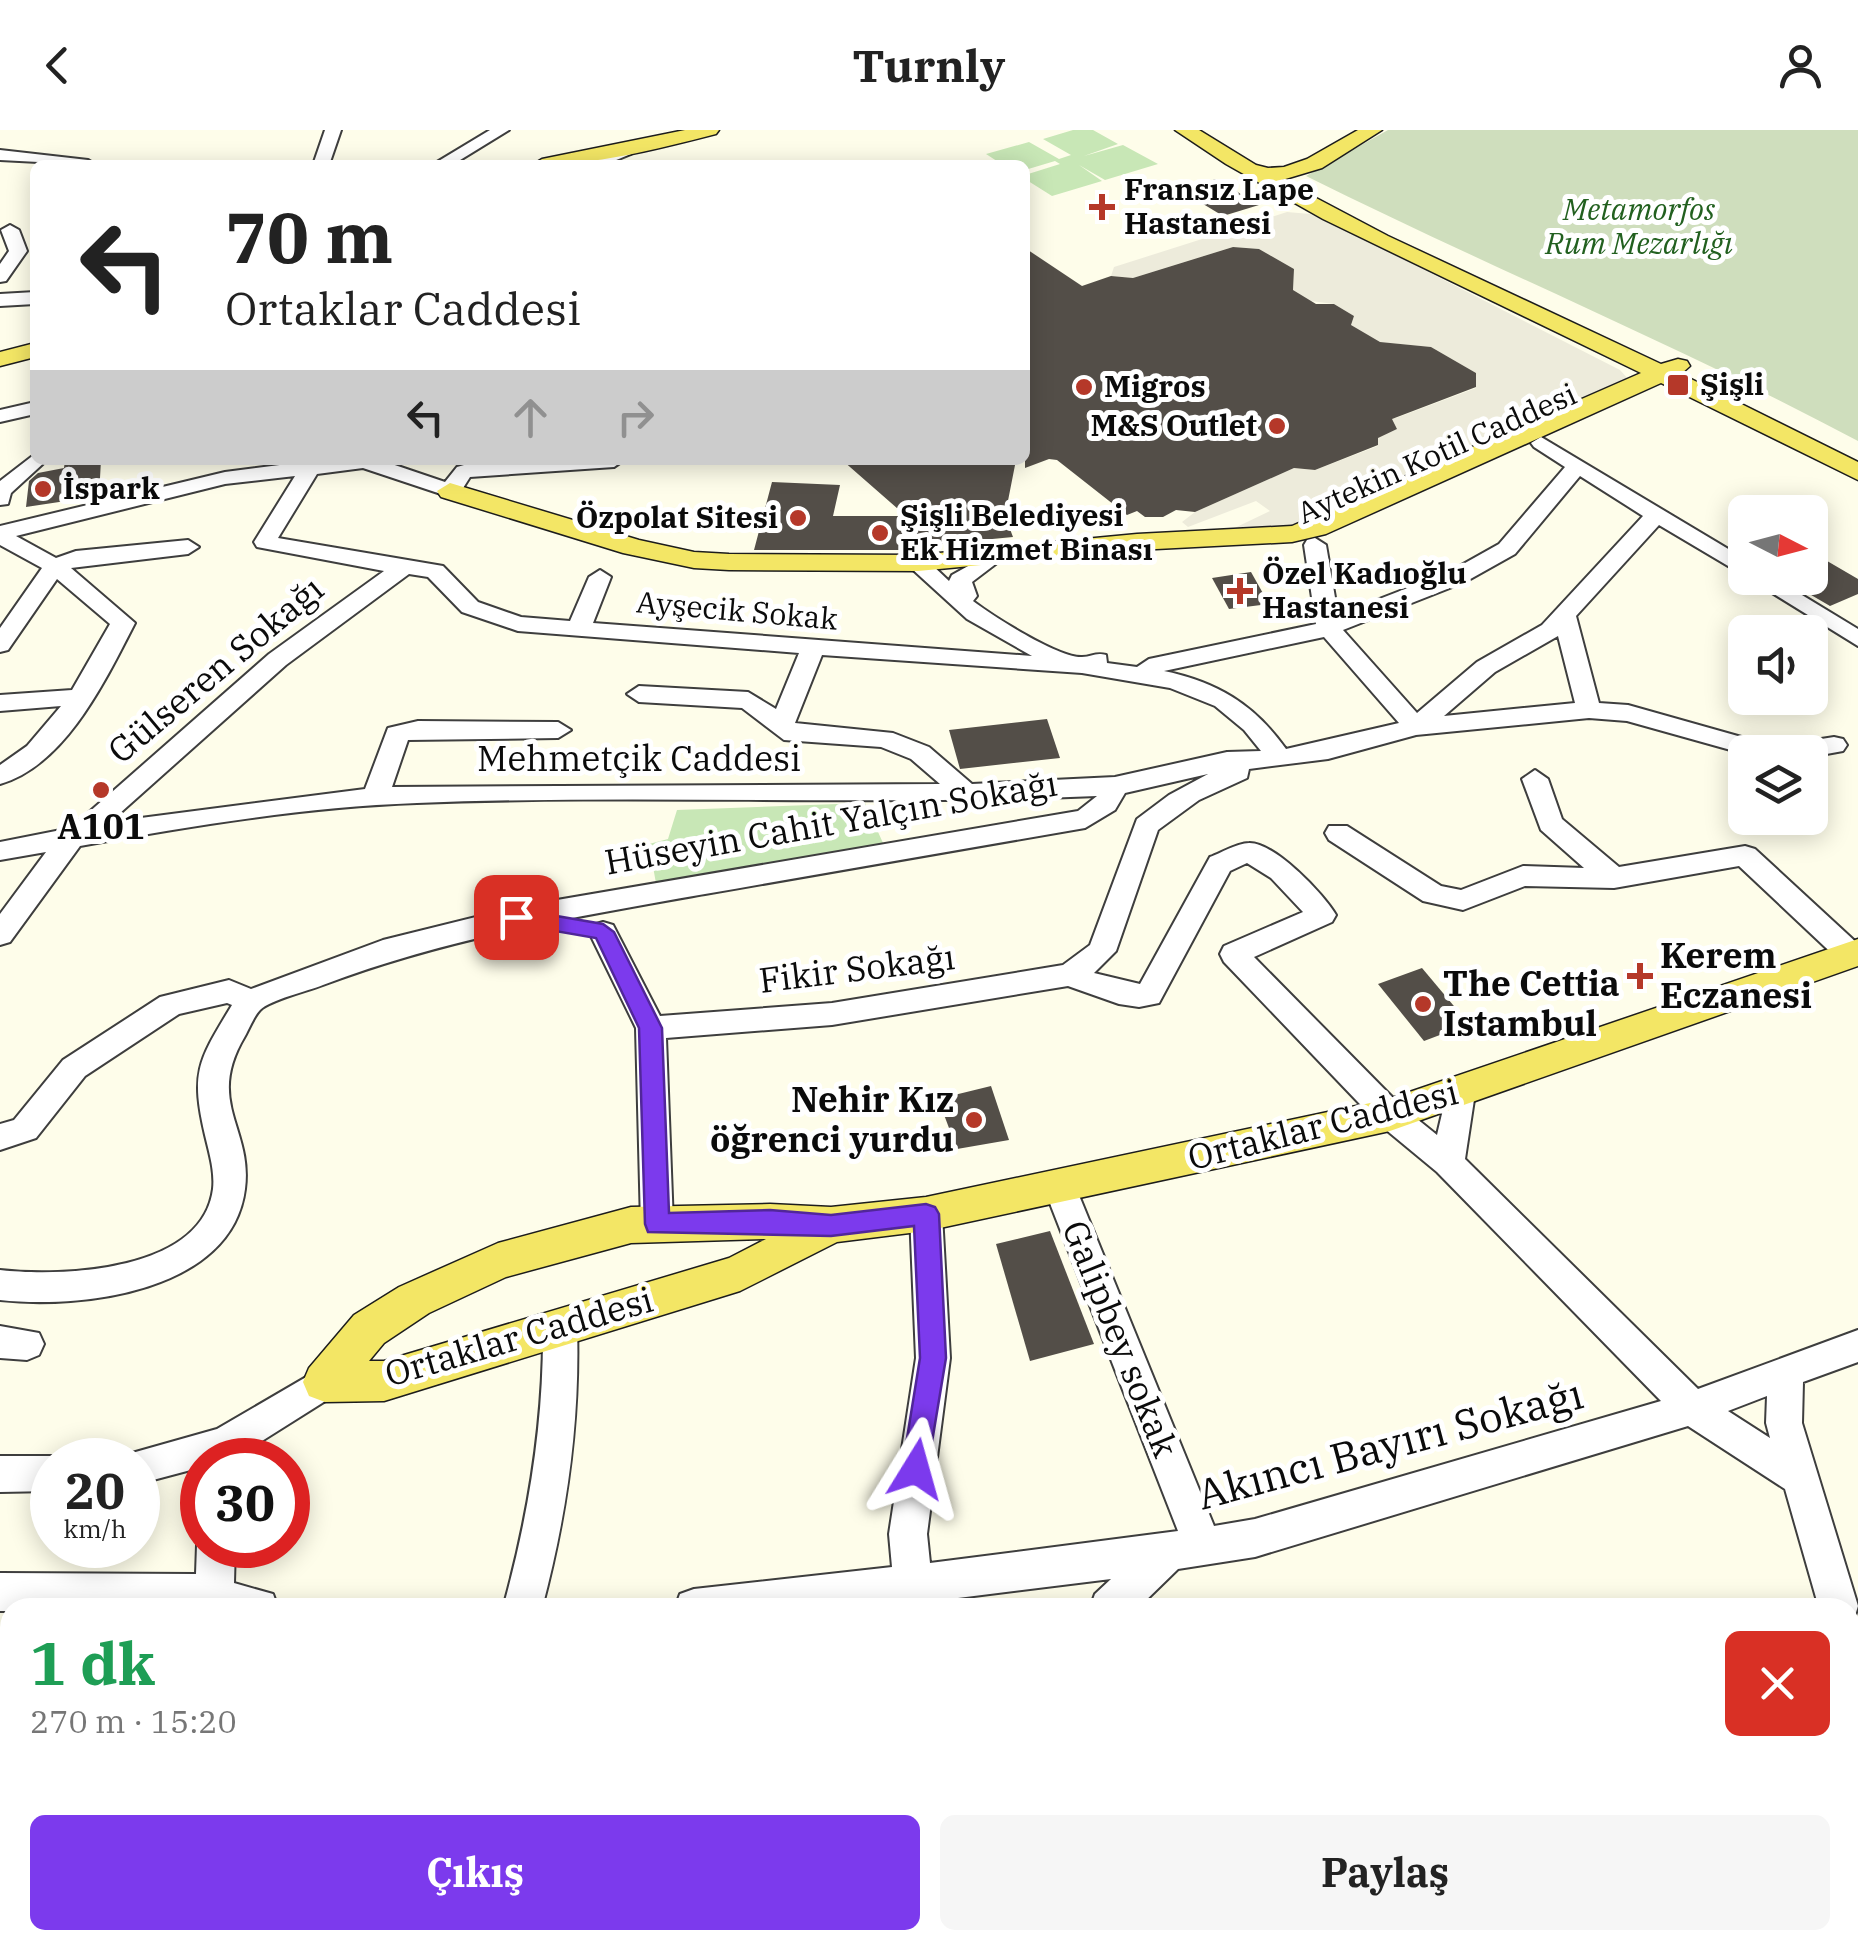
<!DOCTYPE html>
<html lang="tr">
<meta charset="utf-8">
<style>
:root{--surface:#fff;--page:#f6f6f6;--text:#222;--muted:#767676;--accent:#7c3aed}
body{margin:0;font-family:"IBM Plex Serif",serif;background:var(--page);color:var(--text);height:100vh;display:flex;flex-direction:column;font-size:38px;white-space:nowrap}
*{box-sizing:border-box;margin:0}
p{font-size:32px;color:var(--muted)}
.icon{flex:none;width:55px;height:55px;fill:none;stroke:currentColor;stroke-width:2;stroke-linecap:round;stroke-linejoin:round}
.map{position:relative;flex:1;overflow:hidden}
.sheet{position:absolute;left:0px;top:1468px;width:1860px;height:352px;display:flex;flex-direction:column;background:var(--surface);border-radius:30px 30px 0 0;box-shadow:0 5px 25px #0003}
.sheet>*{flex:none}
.top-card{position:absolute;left:30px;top:30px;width:1000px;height:305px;border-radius:15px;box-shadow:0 5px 25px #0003;background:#fff;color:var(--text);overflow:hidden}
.needle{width:65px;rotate:96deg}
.fabs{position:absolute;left:1728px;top:365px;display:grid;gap:20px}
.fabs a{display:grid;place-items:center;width:100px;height:100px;border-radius:15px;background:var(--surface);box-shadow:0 5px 25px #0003;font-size:50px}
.speed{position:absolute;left:30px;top:1308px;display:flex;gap:20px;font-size:50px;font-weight:700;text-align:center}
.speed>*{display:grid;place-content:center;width:130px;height:130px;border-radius:50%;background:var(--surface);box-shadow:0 5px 25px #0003;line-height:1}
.speed small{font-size:25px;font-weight:400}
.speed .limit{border:15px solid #d22;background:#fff;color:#111}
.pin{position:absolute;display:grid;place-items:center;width:85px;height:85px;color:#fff;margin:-42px;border-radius:20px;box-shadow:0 5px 15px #0006}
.me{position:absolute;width:110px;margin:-55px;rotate:8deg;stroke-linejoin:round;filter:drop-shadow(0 0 8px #0008)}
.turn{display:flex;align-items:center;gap:35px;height:210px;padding:0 30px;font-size:45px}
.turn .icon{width:130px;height:130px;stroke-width:2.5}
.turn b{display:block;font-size:70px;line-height:85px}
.lanes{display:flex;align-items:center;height:95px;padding:0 30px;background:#0003;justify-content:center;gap:50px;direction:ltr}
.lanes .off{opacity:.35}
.round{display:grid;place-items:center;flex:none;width:105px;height:105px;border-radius:15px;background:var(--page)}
.headline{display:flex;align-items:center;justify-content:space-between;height:170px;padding:0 30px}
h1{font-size:60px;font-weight:800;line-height:75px;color:#1e9e55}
.primary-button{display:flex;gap:20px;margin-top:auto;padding:20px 30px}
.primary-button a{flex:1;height:115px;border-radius:15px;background:var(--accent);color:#fff;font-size:40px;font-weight:800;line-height:115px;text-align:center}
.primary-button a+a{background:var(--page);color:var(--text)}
header{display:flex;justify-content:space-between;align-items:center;height:130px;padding:0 30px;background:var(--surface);font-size:45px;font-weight:800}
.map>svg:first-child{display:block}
</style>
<header><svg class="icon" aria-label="back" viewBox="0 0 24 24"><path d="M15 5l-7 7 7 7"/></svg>Turnly<svg class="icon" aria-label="person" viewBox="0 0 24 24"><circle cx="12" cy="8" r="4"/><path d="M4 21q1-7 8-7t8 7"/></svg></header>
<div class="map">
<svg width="1858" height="1818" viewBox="0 0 1858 1818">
<rect width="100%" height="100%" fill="#fefdea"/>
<!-- green -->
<g fill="#c8e7b6">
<path d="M1073,0h20l25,14 -34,12 39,-11 35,19 -53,16 -26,-15 23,16 -50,15 -27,-17v-4l35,-11 -5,-3 -30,9v-5h-22l-17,-11 43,-12 30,17 12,-4 -28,-16z"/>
<path d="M865,673l18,40 -226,46 -8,-45 19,-5 9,-29z"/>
</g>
<!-- cemetery -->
<path fill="#cfdebd" d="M1388,0h470v311c-180,-96 -369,-174 -552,-265z"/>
<!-- plaza -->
<path fill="#edebdb" d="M1287,82l23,2 85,41 225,115 10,11 -327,145 -81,8 48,-23 -14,-10 -68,26 -6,-5 13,-10 99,-44 21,2 63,-24 -1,-15 11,2 9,-4 -10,-11h9l80,-30v-15l-45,-26 -53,-5 -27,-17 3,-9 -20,-12 -23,-3 -11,4 -21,-10 14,-5 1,-21 -35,-20 -26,-2 -100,31 -22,-2 3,-9z"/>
<!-- building -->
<g fill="#534e48">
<path d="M1216,49l43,26 -36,11 -43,-26z"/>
<path d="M1233,117l26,2 35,20 -1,21 23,14h18l20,12 -3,9 29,17 51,5 45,26v14l-84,32 5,10 -19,9v7l-63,25 -21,-2 -99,44 -19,-2 -13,7h-18l-8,-6 -10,4 -70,-55 -8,-1 -24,9v-220l57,38 29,-10 22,2z"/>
<path d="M65,330h36l-2,36 -73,11 3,-26 9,-8 26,-5z"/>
<path d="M842,330h174l-11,56 8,21 -104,10v3h-155l18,-68 68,3 -7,31h73z"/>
<path d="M1810,421l48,28v15l-28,12 -48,-28h28z"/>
<path d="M1251,442l18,32 -40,5 -17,-31z"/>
<path d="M1047,589l13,39 -100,11 -11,-39z"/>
<path d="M1422,838l47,56 -45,17 -46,-57z"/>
<path d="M991,956l18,54 -52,9 -19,-50z"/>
<path d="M1050,1101l44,113 -64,17 -34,-117z"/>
</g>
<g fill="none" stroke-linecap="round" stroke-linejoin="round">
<defs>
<g id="minor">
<path d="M325,0h16l-12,35h-16z"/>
<path d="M490,0h19l-57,35h-20z"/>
<path d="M625,16l8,5 -2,3 -27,11h-22z"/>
<path d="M0,20l88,10 8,5 -96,-5z"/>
<path d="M10,95l9,5 8,21 -21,30 -6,1v-18l9,-13 -8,-21z"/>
<path d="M35,162v12l-35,2v-12z"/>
<path d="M35,272v12l-35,8v-12z"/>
<path d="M1541,307l204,122v17l-86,-51 -83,91 23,87 29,2 124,35 37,4 45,-7 9,2 4,6 -4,6 -33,6v-5l-65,2 -118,-33 -38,-3 -173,17 -88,24 -79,10 -2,9 -48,22 -41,30 -42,121 -22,22 46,11 70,-127c11,-4 27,-14 39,-14 25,-1 75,51 87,72l-4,7 -78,35 147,149 36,29 12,-51 11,-3 11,3 4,9 -10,66 233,230 160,-59v32l-55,20 -1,41 56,183 -5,16 -3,-14h-31l-34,-119 -97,-63 -433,131 -77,12 -40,39h-48l5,-14 16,-15 -177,22v7h-259l5,-14 14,-5 198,-22 -3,-33 27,-176 -6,-144 4,-10 12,-4 12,4 4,10 8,144 -23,176 3,29 248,-32 -134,-343 5,-10 11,-4 11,4 5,10 138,338 41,-7 406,-118 -224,-229 -58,-48 -155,-162 -4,-8 4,-8 79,-34 -32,-34 -24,-15 -17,8 -71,132 -20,4 -20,-3 -51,-18 -236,39 -166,13 7,186 -4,10 -12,4 -12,-4 -4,-10 -5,-196 -47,-96 4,-7 10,-3 10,3 47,91 172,-13 231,-38 27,-20 47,-126 32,-24 39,-21 -83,19 -10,17 -30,18c-127,22 -254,44 -380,66 -131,23 -258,44 -382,91 -15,6 -53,15 -63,25 -6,6 -11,19 -15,26 -40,67 8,92 0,153 -13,103 -164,120 -245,111v-30c62,7 202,2 213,-81 2,-18 -4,-37 -8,-54 -15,-64 -6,-75 27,-130l-5,-2 -48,11 -94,62 -49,62 -36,12v-26l14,-4 49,-60 97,-63 69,-17 22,9 132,-49 133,-33 562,-96 19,-15c-227,10 -454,-2 -680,7 -113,4 -226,23 -337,43l-70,96 -10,3v-31l46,-62 -46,8v-18l71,-14 198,-174 115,-83 -127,-24 -3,-5 41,-66 -70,8 -209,52 40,22 20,-7 112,-11 11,7 -11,7 -117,14 64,55c-29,56 -69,142 -135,161v-19l27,-19 34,-40 -61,5v-16l72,-5 38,-66 -53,-45 -49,71 -8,2v-24l42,-60 -42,-23v-19l225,-54 86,-11 69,-1 65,22 12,-15 7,-2 160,-5 -10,7 -144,10 -12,19 -8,1 -87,-29 -46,6 -39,64 165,28 35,36 43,15 49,4 19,-44 11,-7 11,7 -18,46 439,33 -65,-37 -56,-51 11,-7 8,2 19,18 3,-6 34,-19 11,7 -25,19 5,14 -4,5c20,15 85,57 109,56 10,0 13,-5 24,-2l1,8 30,4 12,-8 167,-35 -12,-79 3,-5 8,-2 11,7 12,70 111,-43 50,-28 66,-77 -31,-20 -3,-4zM1580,346l63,40 -101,109 -65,37 -60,51 -74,-83 122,-48 50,-28zM409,444l19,3 34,35 56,19 281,22 -23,56 -28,-17 -109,-6 -12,8 12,8 103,6 42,32 97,7 30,12 29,25 -548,3 16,-47 150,-2 13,-8 -13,-8 -140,-1 -30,7 -23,61 -255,33 176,-157zM1558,506l17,67 -131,13 51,-44zM1324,507l75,86 -113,26c-32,-45 -69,-67 -122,-78zM822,525l260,18 88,15 45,18 29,24 17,21 -34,1 -112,25 -143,7 -43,-37 -36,-14 -98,-10zM1767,1266l-1,27 4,15 -42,-27z"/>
<path d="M35,324v6h12l-36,33 -3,11 -8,1v-24z"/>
<path d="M1748,448h26l84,51v17z"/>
<path d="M1535,640l13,9 14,40 57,48 126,-21 10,3 103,95v18h-17l-102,-96 -125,22 -89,-2 -62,24 -40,-9 -94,-61 -4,-7 4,-7h18l94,60 20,4 62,-24 61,2 -43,-38 -19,-51z"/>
<path d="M560,1181l12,4 5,11c3,97 -10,188 -35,282h-39c26,-94 41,-185 40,-282l5,-11z"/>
<path d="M0,1196l39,7 5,11 -5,11 -12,5 -27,-2z"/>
<path d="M325,1236l13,5 5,11 -5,11 -100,63 -36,4v7l-64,17v-24h-15l2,-5 92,-26z"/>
<path d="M0,1326h52l9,4h-9v31l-52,1z"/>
<path d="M202,1402v13h33l-1,38 39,11 5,14h-268v3h-10v-38l196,1 1,-29z"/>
<path d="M1850,1500l8,4v65l-8,-3z"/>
<path d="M1850,1644l8,3v45l-8,-3z"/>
<rect x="0" y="1678" width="10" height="42"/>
<path d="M120,1810h44l-3,8h-44z"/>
<path d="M425,1810h44l-2,8h-44z"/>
<path d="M731,1810h44l-1,8h-44z"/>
<rect x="890" y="1810" width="44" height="8"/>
<rect x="1061" y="1810" width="44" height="8"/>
</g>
<g id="major">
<path d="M685,0h34l-3,4c-62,16 -120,31 -184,31l10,-6z"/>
<path d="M1175,0h24l57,35 12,3 16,-1 23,-8 51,-29h24l-60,38 -40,12 106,56 273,128 17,-5 9,2 3,5 -9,8 177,88v18l-197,-97 -335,151 -34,8 -155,8 -219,21 -189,-1 -35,-2 -71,-15 -182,-56 -4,-6 13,-8 189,57 55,12 35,2 189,1 219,-21 155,-8 349,-153 -318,-154 -97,-55z"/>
<path d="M35,213v14l-35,9v-14z"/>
<path d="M1858,809v27l-468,165 -464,100 -89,11 -97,49 -356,110 -59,1 -16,-6 -6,-14 6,-14 45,-53 45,-28 99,-44 133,-36 139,-3 61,3 95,-10 463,-98zM766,1109l-37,19 -345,103h-15l15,-18 45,-30 77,-36 125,-34z"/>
</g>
</defs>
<!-- minor casing -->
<use href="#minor" stroke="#3e3e3e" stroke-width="4"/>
<!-- major casing -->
<use href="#major" stroke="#1c1c1c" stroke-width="3"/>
<!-- minor -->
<use href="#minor" fill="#fff" fill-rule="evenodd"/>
<!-- major -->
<use href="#major" fill="#f3e665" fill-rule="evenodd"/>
</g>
<!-- route -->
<path fill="#7c3aed" stroke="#51269a" stroke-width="2.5" d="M516,779l87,15 11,8 48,96 7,185 101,-3 61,5 95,-11 9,3 4,7 7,144 -20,120 -10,4 -10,-4 -4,-9 18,-111 -6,-132 -83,10 -183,-4 -3,-8 -6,-196 -43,-90 -87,-15 -3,-6 3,-5z"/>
<!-- markers -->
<g fill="#b53829" stroke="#fff" stroke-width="4">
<path d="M1097 62h10v10h10v10h-10v10h-10v-10h-10v-10h10z"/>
<rect x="1666" y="243" width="24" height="24" rx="5"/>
<circle cx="1084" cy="257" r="10"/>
<circle cx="1277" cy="296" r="10"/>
<circle cx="43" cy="359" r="10"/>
<circle cx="798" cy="388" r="10"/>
<circle cx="880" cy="403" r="10"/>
<path d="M1235 446h10v10h10v10h-10v10h-10v-10h-10v-10h10z"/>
<circle cx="101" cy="660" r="10"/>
<path d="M1635 831h10v10h10v10h-10v10h-10v-10h-10v-10h10z"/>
<circle cx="1423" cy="874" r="10"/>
<circle cx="974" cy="990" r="10"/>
</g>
<g text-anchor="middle" stroke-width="10" stroke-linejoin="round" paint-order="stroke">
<!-- far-poi labels -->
<g font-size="30" font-weight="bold" fill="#0b0b0b" stroke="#fff" text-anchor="start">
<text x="1124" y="70">Fransız Lape<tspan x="1124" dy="34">Hastanesi</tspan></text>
<text x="1700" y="265">Şişli</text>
<text x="1104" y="267">Migros</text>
<text x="1257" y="306" text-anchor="end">M&amp;S Outlet</text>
<text x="63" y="369">İspark</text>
<text x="900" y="396">Şişli Belediyesi<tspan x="900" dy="34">Ek Hizmet Binası</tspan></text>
<text x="778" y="398" text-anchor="end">Özpolat Sitesi</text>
<text x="1262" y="454">Özel Kadıoğlu<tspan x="1262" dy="34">Hastanesi</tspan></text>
</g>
<!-- far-park labels -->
<g font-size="30" font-style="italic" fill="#22601f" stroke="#fff">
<text x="1639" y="90">Metamorfos<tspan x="1639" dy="34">Rum Mezarlığı</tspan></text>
</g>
<!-- far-street labels -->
<g font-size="30" fill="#0b0b0b" stroke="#fff">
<text transform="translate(1437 324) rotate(-24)" y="10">Aytekin Kotil Caddesi</text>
<text transform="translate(737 481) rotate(5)" y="10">Ayşecik Sokak</text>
</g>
<!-- street labels -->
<g font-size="35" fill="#0b0b0b" stroke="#fff">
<text transform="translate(216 540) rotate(-40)" y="12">Gülseren Sokağı</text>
<text x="639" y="641">Mehmetçik Caddesi</text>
<text transform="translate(831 693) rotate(-10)" y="12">Hüseyin Cahit Yalçın Sokağı</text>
<text transform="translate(857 839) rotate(-7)" y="12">Fikir Sokağı</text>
<text transform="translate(1323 995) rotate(-14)" y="12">Ortaklar Caddesi</text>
<text transform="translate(519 1207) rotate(-16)" y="12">Ortaklar Caddesi</text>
<text transform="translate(1120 1209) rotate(68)" y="12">Galipbey sokak</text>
</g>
<!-- poi labels -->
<g font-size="35" font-weight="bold" fill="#0b0b0b" stroke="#fff" text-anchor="start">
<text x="101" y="709" text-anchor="middle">A101</text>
<text x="1660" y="838">Kerem<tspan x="1660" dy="40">Eczanesi</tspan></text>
<text x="1443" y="866">The Cettia<tspan x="1443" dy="40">Istambul</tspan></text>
<text x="954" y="982" text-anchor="end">Nehir Kız<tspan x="954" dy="40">öğrenci yurdu</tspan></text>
</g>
<!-- near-street labels -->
<g font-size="42" fill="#0b0b0b" stroke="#fff">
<text transform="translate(1390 1314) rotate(-15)" y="15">Akıncı Bayırı Sokağı</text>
</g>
</g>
</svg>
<div class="fabs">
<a><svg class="needle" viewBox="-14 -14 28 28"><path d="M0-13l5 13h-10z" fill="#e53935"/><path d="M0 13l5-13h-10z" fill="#767676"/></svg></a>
<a><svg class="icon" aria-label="sound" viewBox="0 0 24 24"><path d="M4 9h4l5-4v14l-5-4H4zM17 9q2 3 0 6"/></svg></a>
<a><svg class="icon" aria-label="layers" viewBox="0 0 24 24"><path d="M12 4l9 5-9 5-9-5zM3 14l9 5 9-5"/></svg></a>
</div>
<div class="speed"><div>20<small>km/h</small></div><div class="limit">30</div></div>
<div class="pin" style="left:516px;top:787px;background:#d93025"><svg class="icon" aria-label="arrive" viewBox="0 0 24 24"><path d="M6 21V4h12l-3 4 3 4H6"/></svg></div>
<svg class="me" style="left:916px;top:1339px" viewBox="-20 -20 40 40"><path d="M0-17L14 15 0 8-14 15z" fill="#7c3aed" stroke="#fff" stroke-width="4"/></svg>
<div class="top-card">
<div class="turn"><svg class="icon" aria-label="left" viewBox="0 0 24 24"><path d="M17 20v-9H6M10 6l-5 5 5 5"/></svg><div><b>70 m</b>Ortaklar Caddesi</div></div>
<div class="lanes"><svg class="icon" aria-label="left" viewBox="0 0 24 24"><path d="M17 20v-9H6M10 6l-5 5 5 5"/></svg><svg class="icon off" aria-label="ahead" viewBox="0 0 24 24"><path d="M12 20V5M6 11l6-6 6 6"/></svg><svg class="icon off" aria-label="right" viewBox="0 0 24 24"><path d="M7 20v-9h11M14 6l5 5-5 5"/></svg></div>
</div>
<section class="sheet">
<div class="headline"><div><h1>1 dk</h1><p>270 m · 15:20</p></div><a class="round" style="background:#d93025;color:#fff"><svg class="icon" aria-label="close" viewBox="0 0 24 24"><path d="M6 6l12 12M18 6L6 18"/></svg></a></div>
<div class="primary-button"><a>Çıkış</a><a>Paylaş</a></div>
</section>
</div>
